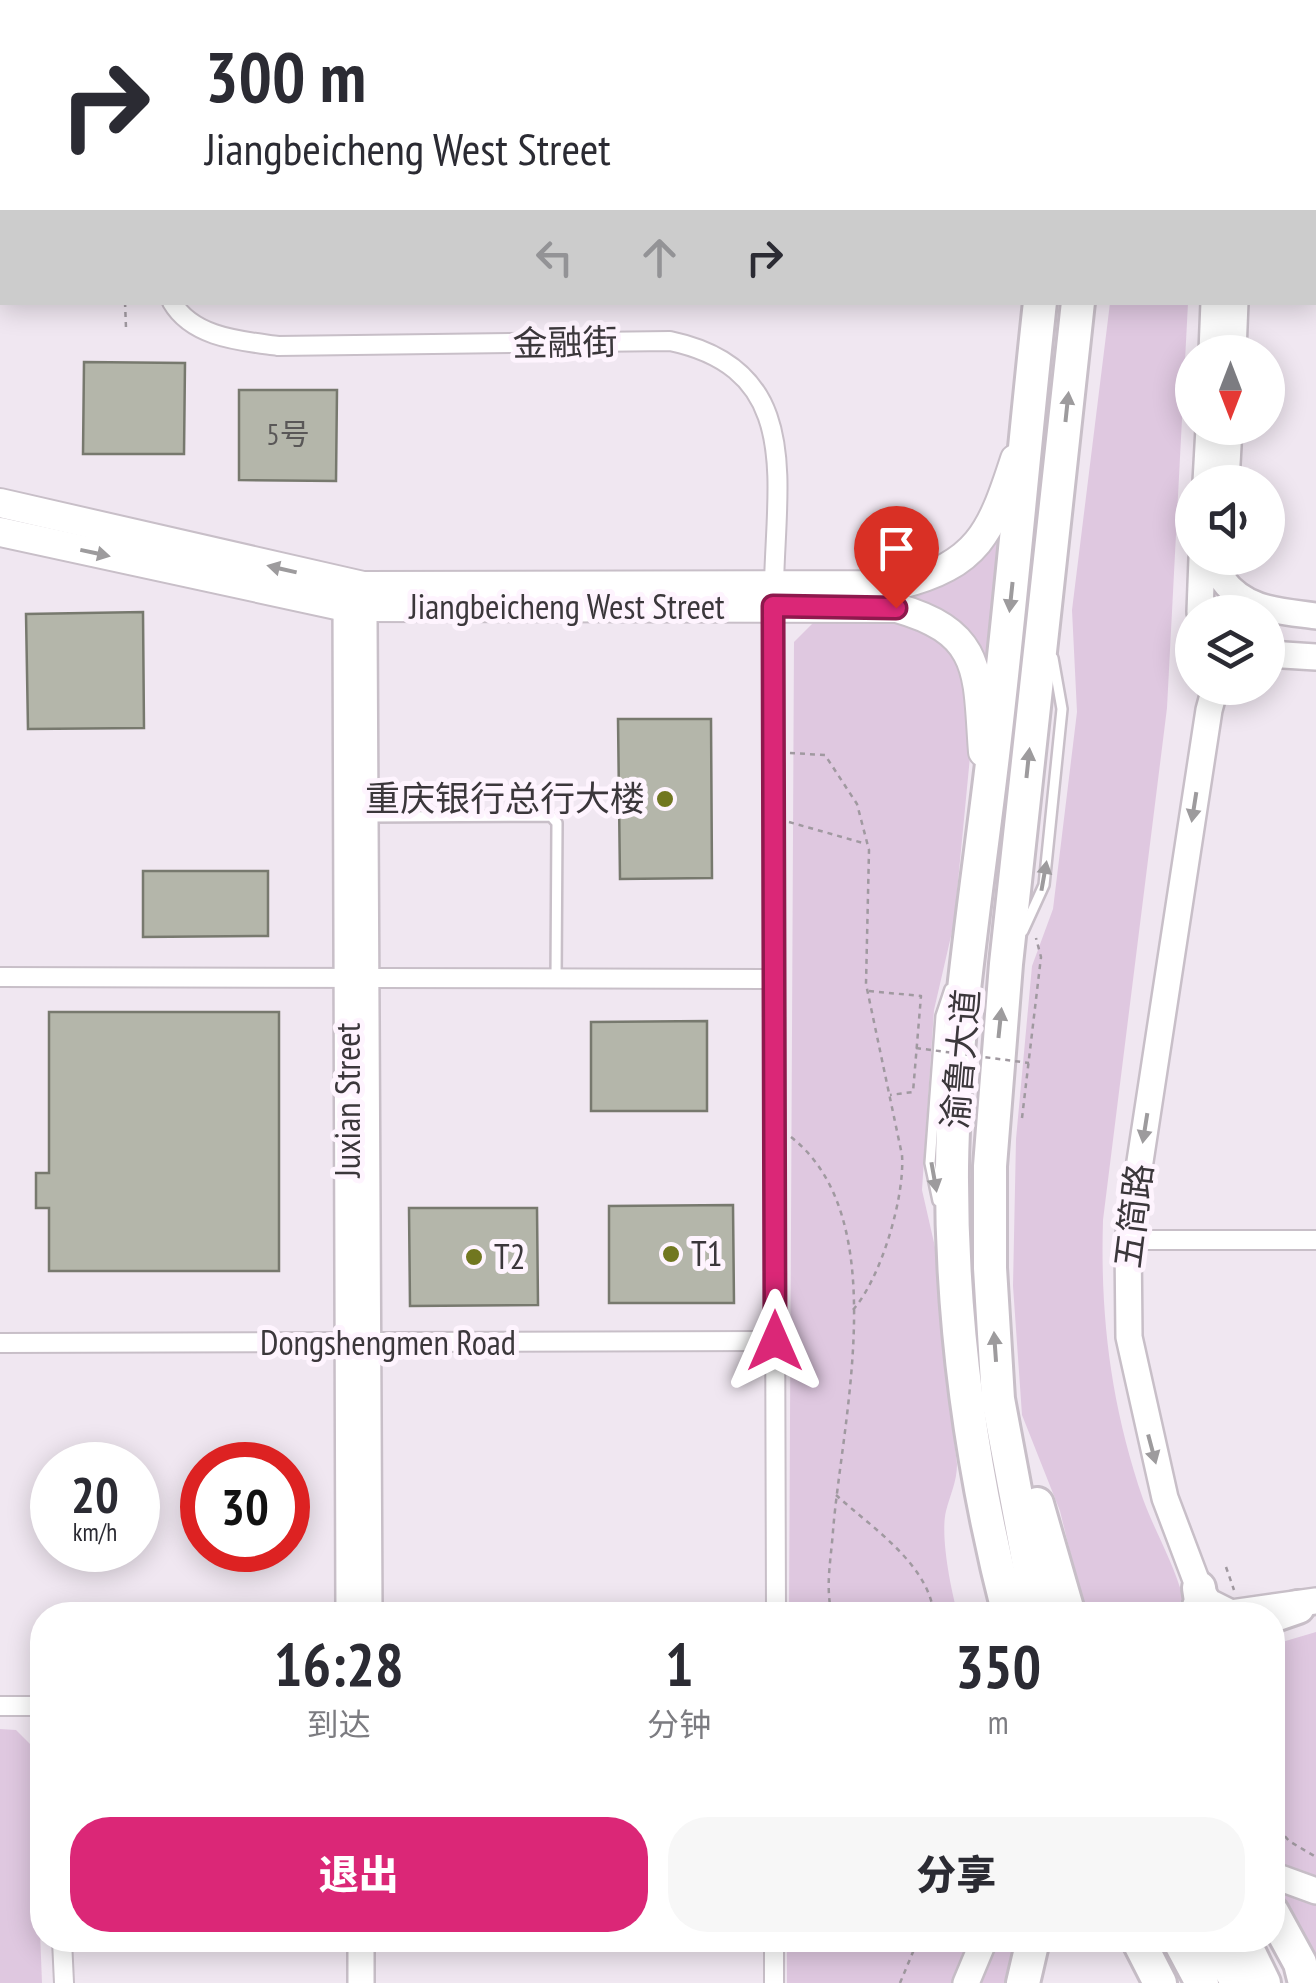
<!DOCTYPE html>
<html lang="zh">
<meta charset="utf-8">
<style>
:root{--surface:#fff;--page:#f7f7f7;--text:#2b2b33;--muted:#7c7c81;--accent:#db2777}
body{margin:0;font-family:"PT Sans Narrow","Noto Sans SC",sans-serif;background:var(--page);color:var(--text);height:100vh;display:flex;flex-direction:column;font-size:38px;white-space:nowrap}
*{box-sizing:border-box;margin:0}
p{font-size:32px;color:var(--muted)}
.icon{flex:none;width:55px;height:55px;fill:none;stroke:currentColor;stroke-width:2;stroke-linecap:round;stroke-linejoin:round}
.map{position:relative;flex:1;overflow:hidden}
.panel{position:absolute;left:30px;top:1602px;width:1255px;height:350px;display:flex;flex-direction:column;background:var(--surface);border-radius:40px;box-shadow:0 5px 25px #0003}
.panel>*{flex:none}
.guide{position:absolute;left:0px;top:0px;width:1318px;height:305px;box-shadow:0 5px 25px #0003;background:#fff;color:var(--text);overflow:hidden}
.needle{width:65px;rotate:180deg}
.controls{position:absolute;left:1175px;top:335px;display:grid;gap:20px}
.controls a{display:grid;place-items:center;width:110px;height:110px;border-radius:50%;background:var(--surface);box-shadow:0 5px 25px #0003;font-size:50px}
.speed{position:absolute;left:30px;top:1442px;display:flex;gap:20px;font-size:50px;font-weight:700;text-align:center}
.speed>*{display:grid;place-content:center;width:130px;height:130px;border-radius:50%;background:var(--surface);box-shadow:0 5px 25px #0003;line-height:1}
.speed small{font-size:25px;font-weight:400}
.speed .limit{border:15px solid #d22;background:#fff;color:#111}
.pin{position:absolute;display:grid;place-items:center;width:85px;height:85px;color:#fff;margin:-102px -42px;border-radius:50% 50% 50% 0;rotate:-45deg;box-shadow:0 0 10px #0007}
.pin .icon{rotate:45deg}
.me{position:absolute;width:110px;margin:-55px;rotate:0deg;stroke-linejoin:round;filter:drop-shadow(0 0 8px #0008)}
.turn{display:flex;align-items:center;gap:35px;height:210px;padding:0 40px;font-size:45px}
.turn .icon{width:130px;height:130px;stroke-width:2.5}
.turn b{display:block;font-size:70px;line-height:85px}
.lanes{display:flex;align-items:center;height:95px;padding:0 40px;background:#0003;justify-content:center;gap:50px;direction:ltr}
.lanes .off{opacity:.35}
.eta{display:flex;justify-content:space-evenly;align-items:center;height:170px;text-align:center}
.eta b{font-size:60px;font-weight:800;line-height:70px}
.cta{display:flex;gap:20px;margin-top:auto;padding:20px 40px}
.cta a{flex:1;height:115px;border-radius:40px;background:var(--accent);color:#fff;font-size:40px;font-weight:800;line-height:115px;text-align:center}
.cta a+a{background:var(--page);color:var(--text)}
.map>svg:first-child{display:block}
</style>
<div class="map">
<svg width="1316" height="1983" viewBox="0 0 1316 1983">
<rect width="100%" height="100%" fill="#f0e7f1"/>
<!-- green -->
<g fill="#dfc8e0">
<path d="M0,0h1206l-1204,2v38z"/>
<path d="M1110,303h78l-21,405 -64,512c-3,98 8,185 40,279 12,33 31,64 40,99l-13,17h-81l-7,-14 -22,-90 -38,-96 -9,-129 3,-147 16,-173 21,-57 24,-197 -5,-102z"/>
<path d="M1001,532l-11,139 -83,-74z"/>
<path d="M820,616l78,4 28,9 35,31 11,76 -18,187 -20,87 -12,180 18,79 3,78 14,117c0,18 -7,31 -11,47 -6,25 5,79 12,104h-169l5,-973z"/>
<path d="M1316,1632v247l-43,-18 -1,-216z"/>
<path d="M0,1729l16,1 17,17 9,236h-42z"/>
<path d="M1279,1890l37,15v78l-41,-86z"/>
<path d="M787,1940h236l-13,43h-223z"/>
</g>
<!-- building -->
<g fill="#b4b6aa" stroke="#77796e" stroke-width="2.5">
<path d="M84,362l101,1 -1,91h-101z"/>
<path d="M239,390h98l-1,91 -97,-1z"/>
<path d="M143,612l1,116 -116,1 -2,-115z"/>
<path d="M618,719h93l1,159 -92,1z"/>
<path d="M143,871h125v65l-125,1z"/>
<path d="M49,1012h230v259h-230v-63h-13v-35h13z"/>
<path d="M707,1021v90h-116v-89z"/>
<path d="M733,1205l1,98h-125v-97z"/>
<path d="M409,1208h128l1,97 -128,1z"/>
</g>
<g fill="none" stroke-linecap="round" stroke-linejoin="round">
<defs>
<g id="lane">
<path d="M369,817l182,-1 6,7 -1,156"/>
<path d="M1023,931l21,-46 18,-176 -9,-51"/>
<path d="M938,1201l-8,-38 11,-147 9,-27"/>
</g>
<g id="street">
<path d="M172,302c21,36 70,39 106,44l392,-5c133,28 106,139 104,244"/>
<path d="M773,606l3,1009"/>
<path d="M0,977l774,2"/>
<path d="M1128,1240h188"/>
<path d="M0,1343l775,-2"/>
<path d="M0,1706h42"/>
<path d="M62,1940l2,43"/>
<path d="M774,1983v-43"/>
</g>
<g id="secondary">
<path d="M1232,2v-2"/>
<path d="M1252,2v-2"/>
<path d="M0,88l2,1"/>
<path d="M1315,137h1"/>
<path d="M1212,352l2,-50"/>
<path d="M1233,352l2,-50"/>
<path d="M1206,482l3,-54"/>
<path d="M1226,482l3,-54"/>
<path d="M1223,558v22c23,31 58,31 93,36"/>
<path d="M346,589l3,1026"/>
<path d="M1200,612l2,-54"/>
<path d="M364,620l5,995"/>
<path d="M1268,654l48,3"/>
<path d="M1215,688l-6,22 -81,530 1,97 36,161 34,90 10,14 22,11 85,-12"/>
<path d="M1272,1875l44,16"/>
<path d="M361,1940v43"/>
<path d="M966,1983l18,-43"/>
</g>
<g id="primary">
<path d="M0,503l363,83 535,-1c80,-20 93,-52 117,-126"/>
<path d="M0,532l346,75 551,1c88,25 80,67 86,144"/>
</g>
<g id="highway">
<path d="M1072,2l1,-2"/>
<path d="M1112,2v-2"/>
<path d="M1037,1504l32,111"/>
<path d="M1009,1615c-38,-147 -58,-296 -57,-448 2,-143 27,-287 43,-429 17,-145 29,-290 45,-436"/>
<path d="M1042,1615l-9,-29 -35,-187 -8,-131v-102l16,-202 72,-662"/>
<path d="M1196,1615l5,-14 -2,-13"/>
<path d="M1272,1616l26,-9"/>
<path d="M1272,1912l28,51 5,20"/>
<path d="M1138,1940l22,43"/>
<path d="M1179,1940l23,43"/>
<path d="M1213,1940l23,40"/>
<path d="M1243,1940l21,43"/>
<path d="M1023,1983l10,-43"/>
</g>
</defs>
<!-- lane casing -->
<use href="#lane" stroke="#c8bfc8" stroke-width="14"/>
<!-- street casing -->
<use href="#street" stroke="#c8bfc8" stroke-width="22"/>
<!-- secondary casing -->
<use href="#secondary" stroke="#c8bfc8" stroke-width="30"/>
<!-- primary casing -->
<use href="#primary" stroke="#c8bfc8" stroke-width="32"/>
<!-- highway casing -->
<use href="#highway" stroke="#c8bfc8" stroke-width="38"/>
<!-- path -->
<g stroke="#a099a0" stroke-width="2.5" stroke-dasharray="5 5" stroke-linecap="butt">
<path d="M91,0l3,2"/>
<path d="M341,0l1,2"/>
<path d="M446,0l10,2"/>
<path d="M871,0l4,2"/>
<path d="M890,0l21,2"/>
<path d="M424,2l1,-2"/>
<path d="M989,2h18"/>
<path d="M125,302l1,26"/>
<path d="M790,753l35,2 32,49 12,46 -3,134 36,171c3,42 -21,124 -50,156"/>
<path d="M789,822l74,21"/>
<path d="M869,991l52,5 -8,96 -23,3"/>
<path d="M1022,1118l19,-161 -5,-19"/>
<path d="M791,1137c103,81 51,282 42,394 -2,29 -8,55 -1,84"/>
<path d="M836,1495c35,32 93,69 98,120"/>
<path d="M1226,1567l8,23"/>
<path d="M1272,1821l17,20 27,16"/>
<path d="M900,1983l18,-43"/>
</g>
<!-- lane -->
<use href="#lane" stroke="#fff" stroke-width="9"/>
<!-- street -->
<use href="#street" stroke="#fff" stroke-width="18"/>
<!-- secondary -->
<use href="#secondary" stroke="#fff" stroke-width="25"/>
<!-- primary -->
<use href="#primary" stroke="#fff" stroke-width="28"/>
<!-- highway -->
<use href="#highway" stroke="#fff" stroke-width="32"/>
<!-- path-bridge -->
<path stroke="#a099a0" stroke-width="2.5" stroke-dasharray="5 5" stroke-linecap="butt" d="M916,1048l113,15"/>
</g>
<!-- one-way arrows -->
<defs><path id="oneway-solid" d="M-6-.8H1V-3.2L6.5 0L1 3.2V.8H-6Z" transform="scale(2.5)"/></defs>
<g fill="#9d9b9d">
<use href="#oneway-solid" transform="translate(1067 407) rotate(-84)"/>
<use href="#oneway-solid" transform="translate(95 553) rotate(12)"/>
<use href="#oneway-solid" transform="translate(282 569) rotate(-167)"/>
<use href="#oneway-solid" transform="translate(1011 597) rotate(96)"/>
<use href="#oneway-solid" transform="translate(1028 763) rotate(-84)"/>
<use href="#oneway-solid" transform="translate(1194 807) rotate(99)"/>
<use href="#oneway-solid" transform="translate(1044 876) rotate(-80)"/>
<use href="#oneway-solid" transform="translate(1000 1023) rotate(-84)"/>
<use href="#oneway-solid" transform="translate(1145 1128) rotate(99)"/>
<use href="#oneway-solid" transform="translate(934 1177) rotate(80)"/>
<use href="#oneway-solid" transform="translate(995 1347) rotate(-94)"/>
<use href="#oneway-solid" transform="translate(1152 1449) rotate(75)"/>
</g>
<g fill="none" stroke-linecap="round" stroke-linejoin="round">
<defs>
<path id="route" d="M775,1341l-2,-735 123,2"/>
</defs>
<!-- route casing -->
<use href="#route" stroke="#8e194d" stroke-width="25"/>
<!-- route -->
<use href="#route" stroke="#db2777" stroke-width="18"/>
</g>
<!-- markers -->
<g fill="#717720" stroke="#fef4fe" stroke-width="4">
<circle cx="665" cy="799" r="10"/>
<circle cx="671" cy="1254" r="10"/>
<circle cx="474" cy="1257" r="10"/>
</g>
<g text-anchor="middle" stroke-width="10" stroke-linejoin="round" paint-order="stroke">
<!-- number labels -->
<g font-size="30" fill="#595757">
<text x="288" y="445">5号</text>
</g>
<!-- street labels -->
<g font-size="35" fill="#3b373b" stroke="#fef4fe">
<text transform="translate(565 343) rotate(-1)" y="12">金融街</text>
<text x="567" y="619">Jiangbeicheng West Street</text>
<text transform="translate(961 1059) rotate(-85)" y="12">渝鲁大道</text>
<text transform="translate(348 1100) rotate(-90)" y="12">Juxian Street</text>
<text transform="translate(1134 1216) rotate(-83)" y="12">五简路</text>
<text x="388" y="1355">Dongshengmen Road</text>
</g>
<!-- poi labels -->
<g font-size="35" fill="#3b373b" stroke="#fef4fe" text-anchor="start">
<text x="645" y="811" text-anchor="end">重庆银行总行大楼</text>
<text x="691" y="1266">T1</text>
<text x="494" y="1269">T2</text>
</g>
</g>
</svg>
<div class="controls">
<a><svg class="needle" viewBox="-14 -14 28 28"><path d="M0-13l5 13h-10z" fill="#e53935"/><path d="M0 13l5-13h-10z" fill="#7c7c81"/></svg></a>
<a><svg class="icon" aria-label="sound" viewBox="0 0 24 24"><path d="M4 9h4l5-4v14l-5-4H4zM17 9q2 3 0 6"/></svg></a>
<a><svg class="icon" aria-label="layers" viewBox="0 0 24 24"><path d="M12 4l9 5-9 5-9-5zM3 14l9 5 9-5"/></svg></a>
</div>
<div class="speed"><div>20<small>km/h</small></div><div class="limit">30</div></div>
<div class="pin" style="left:896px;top:608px;background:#d93025"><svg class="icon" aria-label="arrive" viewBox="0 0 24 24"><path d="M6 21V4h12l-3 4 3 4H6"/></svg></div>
<svg class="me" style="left:775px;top:1341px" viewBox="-20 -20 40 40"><path d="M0-17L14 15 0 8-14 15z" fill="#db2777" stroke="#fff" stroke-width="4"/></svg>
<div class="guide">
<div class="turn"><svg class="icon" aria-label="right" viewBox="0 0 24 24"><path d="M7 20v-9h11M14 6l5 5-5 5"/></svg><div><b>300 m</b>Jiangbeicheng West Street</div></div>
<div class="lanes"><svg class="icon off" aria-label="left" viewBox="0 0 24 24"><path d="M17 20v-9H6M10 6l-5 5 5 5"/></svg><svg class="icon off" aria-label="ahead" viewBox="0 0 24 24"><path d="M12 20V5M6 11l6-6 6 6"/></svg><svg class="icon" aria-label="right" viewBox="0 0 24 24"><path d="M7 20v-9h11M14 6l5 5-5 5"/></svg></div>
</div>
<section class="panel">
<div class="eta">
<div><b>16:28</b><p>到达</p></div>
<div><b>1</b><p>分钟</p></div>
<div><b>350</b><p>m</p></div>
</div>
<div class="cta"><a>退出</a><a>分享</a></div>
</section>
</div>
